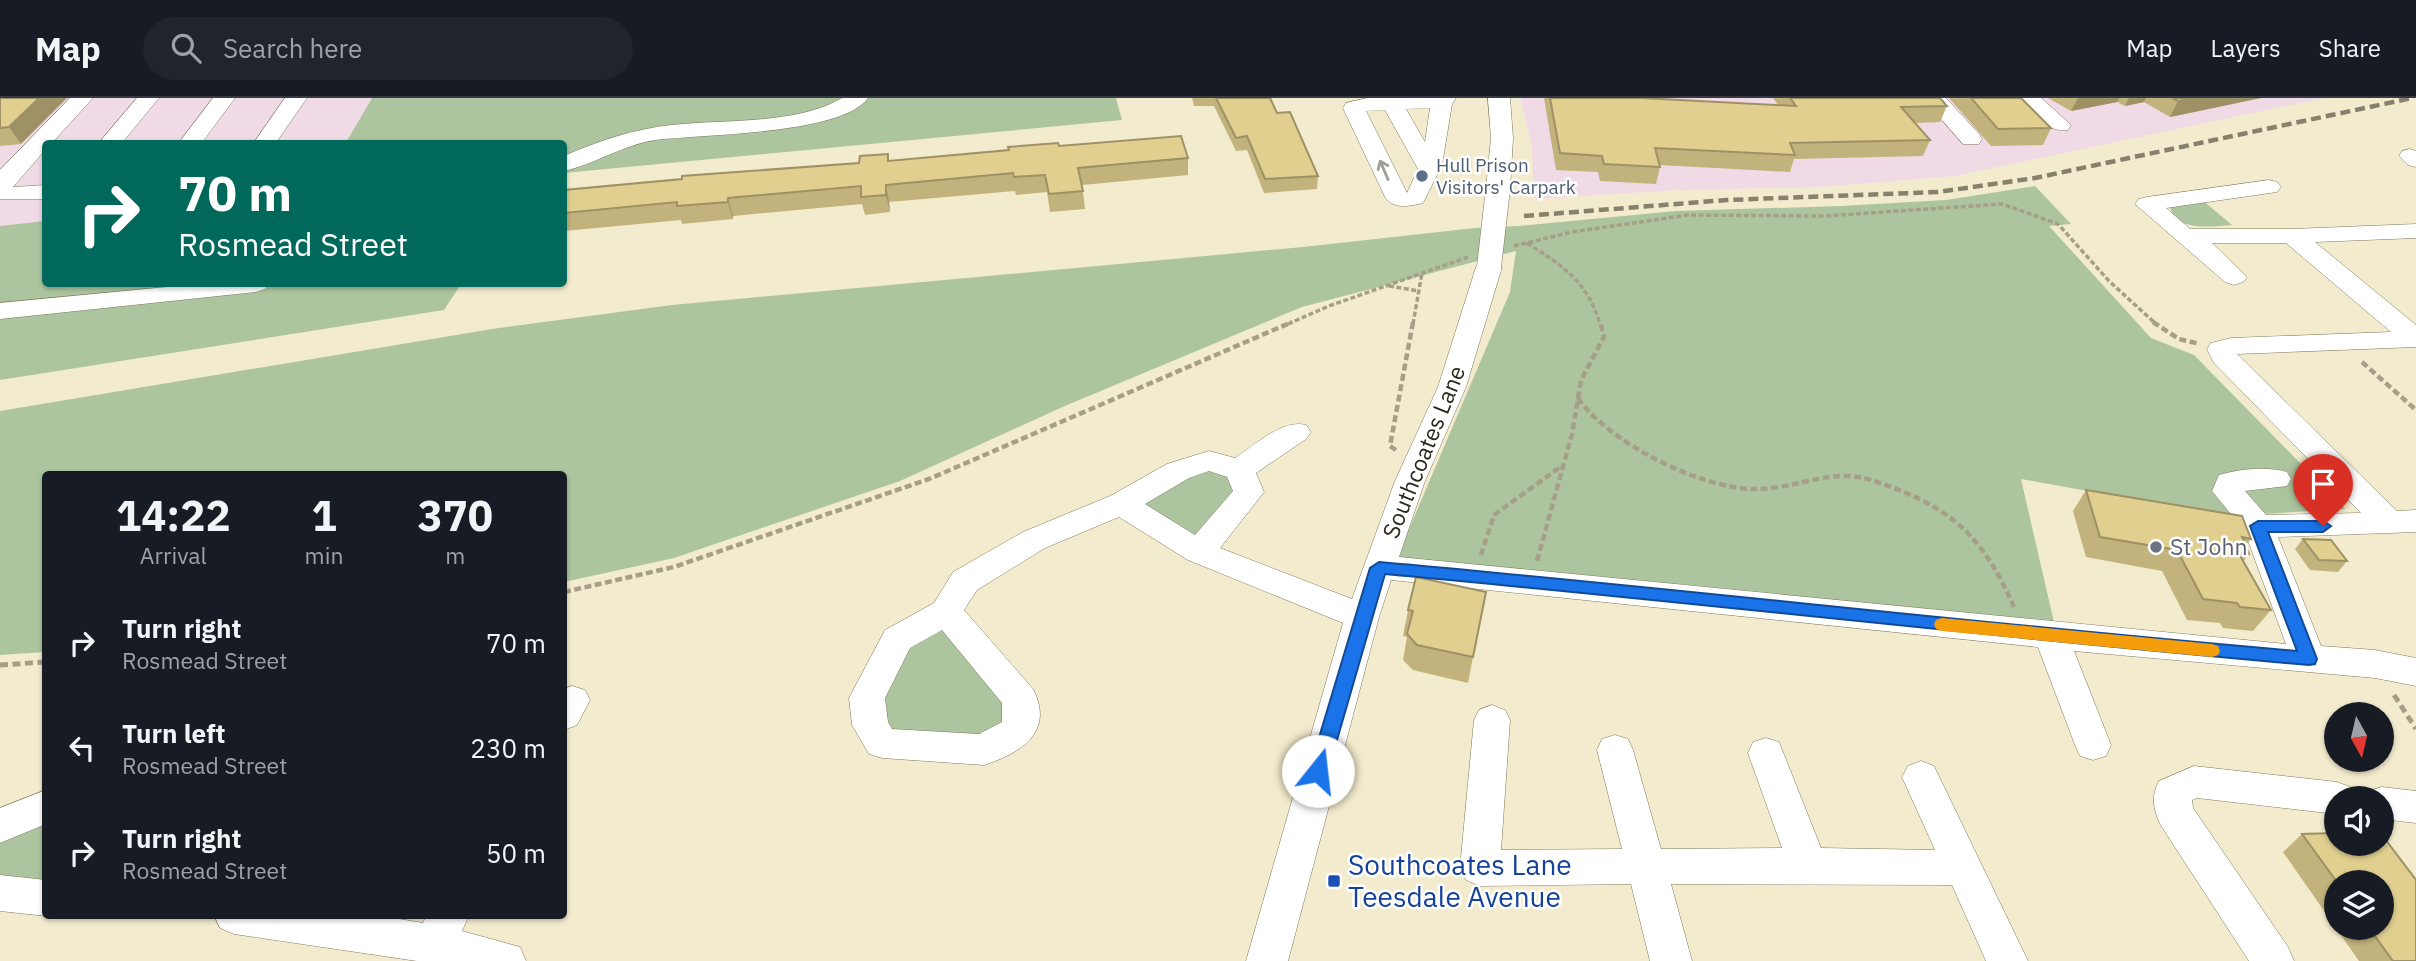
<!DOCTYPE html>
<style>
:root{--surface:#171b24;--page:#20242c;--text:#f1f3f6;--muted:#9ea1a6;--line:#363941}
body{margin:0;font-family:"IBM Plex Sans",sans-serif;background:var(--page);color:var(--text);height:100vh;display:flex;flex-direction:column;font-size:26px;white-space:nowrap}
*{box-sizing:border-box;margin:0}
p{font-size:23px;color:var(--muted)}
.icon{flex:none;width:38px;height:38px;fill:none;stroke:currentColor;stroke-width:2;stroke-linecap:round;stroke-linejoin:round}
.map{position:relative;flex:1;overflow:hidden}
.details{position:absolute;left:42px;top:373px;width:525px;height:448px;display:flex;flex-direction:column;background:var(--surface);border-radius:7px;box-shadow:0 2px 5px #0004}
.details>*{flex:none}
.top-card{position:absolute;left:42px;top:42px;width:525px;height:147px;border-radius:7px;box-shadow:0 2px 5px #0004;background:#00695c;color:#fff;overflow:hidden}
.needle{width:46px;rotate:172deg}
.buttons{position:absolute;left:2324px;top:604px;display:grid;gap:14px}
.buttons a{display:grid;place-items:center;width:70px;height:70px;border-radius:50%;background:var(--surface);box-shadow:0 2px 5px #0004;font-size:35px}
.pin{position:absolute;display:grid;place-items:center;width:60px;height:60px;color:#fff;margin:-72px -30px;border-radius:50% 50% 50% 0;rotate:-45deg;box-shadow:0 0 7px #0007}
.pin .icon{rotate:45deg}
.me{position:absolute;width:77px;margin:-38px;rotate:16deg;stroke-linejoin:round;filter:drop-shadow(0 0 5px #0008)}
.turn{display:flex;align-items:center;gap:24px;height:147px;padding:0 21px;font-size:32px}
.turn .icon{width:91px;height:91px;stroke-width:2.5}
.turn b{display:block;font-size:49px;line-height:60px}
.eta{display:flex;justify-content:space-evenly;align-items:center;height:119px;text-align:center}
.eta b{font-size:42px;font-weight:700;line-height:49px}
ul{padding:0;list-style:none}
li{display:flex;align-items:center;gap:21px;height:105px;padding:0 21px}
li div{flex:1}
li b{display:block;font-size:26px}
li em{font-style:normal}
header{display:flex;align-items:center;gap:42px;box-sizing:border-box;height:98px;padding:0 35px;background:var(--surface);border-bottom:2px solid var(--line)}
header strong{font-size:33px}
nav{display:flex;gap:38px;margin-inline-start:auto;font-size:24px}
.search{width:490px;height:63px;background:var(--page);display:flex;align-items:center;gap:18px;box-sizing:border-box;padding:0 24px;border-radius:38px;color:var(--muted);font-size:26px}
.map>svg:first-child{display:block}
</style>
<header>
<strong>Map</strong>
<div class="search"><svg class="icon" aria-label="search" viewBox="0 0 24 24"><circle cx="10" cy="10" r="6"/><path d="M15 15l6 6"/></svg>Search here</div>
<nav><a>Map</a><a>Layers</a><a>Share</a></nav>
</header>
<div class="map">
<svg width="2416" height="863" viewBox="0 0 2416 863">
<rect width="100%" height="100%" fill="#f3ebcd"/>
<!-- industrial -->
<g fill="#f0dae6">
<path d="M0,0h372l-27,45 -299,1 -1,77 -45,5z"/>
<path d="M1520,0h804l-369,78 -134,11 -143,3 -144,9 -2,-53z"/>
</g>
<!-- green -->
<g fill="#acc59f">
<path d="M372,0h744l6,22 -558,53v-29h-219z"/>
<path d="M2035,88l36,38 -22,2 102,112 43,17 151,154 -118,7 -206,-37 35,152 -661,-69 115,-270 6,-41 -214,56 -235,98 -167,76 -226,77 -110,24v-108h-518l-1,178 -45,3v-244l492,-82 180,-24 631,-58 172,-19 44,-2 157,-15 165,-5 105,-6z"/>
<path d="M2201,101l31,26c-21,1 -54,8 -62,-18z"/>
<path d="M45,123l1,63h415l-17,26 -444,70v-154z"/>
<path d="M1209,363l40,31 -50,60 -78,-48z"/>
<path d="M946,514l74,87 -36,51 -114,-25 27,-86z"/>
<path d="M45,708v92l-45,-5v-67z"/>
</g>
<g fill="none" stroke-linecap="round" stroke-linejoin="round">
<defs>
<g id="minor">
<path d="M70,0h23l-42,46h-5v5l-33,38 33,-2v14h-46v-29z"/>
<path d="M137,0h22l-38,46h-23z"/>
<path d="M213,0h22l-34,46h-23z"/>
<path d="M285,0h22l-32,46h-22z"/>
<path d="M842,0h26c-26,37 -168,36 -213,42 -32,5 -60,24 -91,31v-15c34,-15 70,-27 108,-31 52,-6 125,0 170,-27z"/>
<path d="M1367,0h89l-4,6 -10,61 -19,38c-13,3 -29,7 -38,-6l-42,-89 3,-5zM1430,10l-5,34 -19,-33zM1385,12l33,59 -11,24 -41,-82z"/>
<path d="M1488,0h22l3,40 -3,51 -4,5h-16l-4,-5 5,-51z"/>
<path d="M1923,0h23l33,36 3,5 -3,5h-16z"/>
<path d="M2017,0h24l30,27 -3,5c-18,4 -41,-18 -51,-32z"/>
<path d="M2410,51l6,2v16l-8,-2 -9,-9 3,-5z"/>
<path d="M2269,82l8,2 4,5 -4,5 -111,16 24,21h102l124,-5v14l-101,4 101,83v22l-179,7 160,157 19,-1v22l-138,5 43,109 54,4 41,8v28l-41,-8 -301,-27 37,94 -5,11 -13,4 -13,-4 -5,-11 -37,-98 -647,-67 -12,37 -91,344h-42l97,-338 -155,-63 -69,-43 -74,31 -68,42 -13,20 69,79c22,43 -12,64 -49,76l-102,-7 -13,-4 -17,-29 -3,-27 36,-68 49,-27 19,-31 70,-40 87,-36 57,-32 42,-13 26,7c20,-13 47,-39 71,-33l5,7 -5,7 -50,34 8,19 -44,56 132,51 43,-118 43,-94 38,-120 4,-5 9,-3 9,3 4,5 -36,120 -41,94 -26,76 887,87 -42,-114 -32,-39 7,-16c20,-6 48,-9 68,-3l4,7 -4,7 -42,5 21,24 95,-2 -147,-150 -7,-14 4,-6 20,-5 160,-6 -105,-89h-74l35,34 -4,5 -9,3 -9,-3 -90,-78 4,-5 8,-2zM1209,373l18,6 6,14 -38,44 -50,-31 44,-26zM942,532l60,73v19l-23,12 -87,-5 -4,-7 -3,-24 25,-50z"/>
<path d="M198,186h71l-4,5 -9,3 -256,27v-16z"/>
<path d="M572,588l13,4 5,10 -13,25 -13,5v-41z"/>
<path d="M1492,607l13,5 5,10 -9,130 121,-1 -25,-99 5,-11 13,-4 13,4 5,11 28,99 121,-1 -34,-95 5,-11 13,-4 13,4 42,106 114,2 -33,-73 6,-11 13,-5 13,5 94,195h-42l-34,-76 -281,-1 21,77h-42l-19,-77 -151,2 -14,-6 -6,-12 14,-148 5,-10z"/>
<path d="M2194,668l143,16 13,5 6,11h-20v16l-139,-16 -5,2 1,8 95,139 6,14h-45l-89,-137c-7,-16 -9,-28 -1,-43z"/>
<path d="M2382,689l34,4v32l-34,-4v-21h-17l4,-7z"/>
<path d="M46,692v34l-46,19v-35z"/>
<path d="M0,777l46,5v35h3l-3,1 -46,-5z"/>
<path d="M214,817h162l47,8 4,-8h42l-7,16 58,16 6,14h-109l-183,-27 -14,-6z"/>
</g>
</defs>
<!-- minor casing -->
<use href="#minor" stroke="#7f785c" stroke-width="1"/>
<!-- path-far2 -->
<g stroke="#a69f88" stroke-width="3.5" stroke-dasharray="5 2.5" stroke-linecap="butt">
<path d="M1527,145c36,23 60,38 73,81"/>
<path d="M1514,148l58,-14 116,-17 137,1 177,-12 56,20 51,57 47,43"/>
<path d="M1389,188l30,5"/>
<path d="M1288,226l41,-18 139,-49"/>
<path d="M1413,226l9,-51"/>
</g>
<!-- path-far1 -->
<g stroke="#a69f88" stroke-width="4.5" stroke-dasharray="7 3.5" stroke-linecap="butt">
<path d="M2153,224l26,17 21,5"/>
<path d="M2362,264l54,48"/>
<path d="M1578,300c30,44 121,90 175,91 30,1 59,-12 89,-13 19,-1 35,6 52,12 65,25 92,56 120,119"/>
<path d="M1396,352l-6,-4 23,-124"/>
<path d="M1481,457l13,-40 69,-50"/>
<path d="M1537,463l35,-127 9,-54 23,-43 -4,-15"/>
<path d="M564,494l110,-25 255,-88 363,-157"/>
</g>
<!-- path -->
<g stroke="#a69f88" stroke-width="5" stroke-dasharray="8 4.5" stroke-linecap="butt">
<path d="M0,567l46,-3"/>
<path d="M2394,597l22,34"/>
</g>
<!-- minor -->
<use href="#minor" fill="#fff" fill-rule="evenodd"/>
<!-- rail -->
<path stroke="#86816c" stroke-width="4.5" stroke-dasharray="10 5" stroke-linecap="butt" d="M1524,118l203,-16 211,-8 97,-14 377,-80"/>
<defs>
<path id="minor-bridge" d="M1489,169l9,-78"/>
</defs>
<!-- minor-bridge casing -->
<use href="#minor-bridge" stroke="#7f785c" stroke-width="25" stroke-linecap="butt"/>
<!-- minor-bridge -->
<use href="#minor-bridge" stroke="#fff" stroke-width="24"/>
</g>
<!-- wall -->
<g fill="#c2b27c" fill-rule="evenodd">
<path d="M0,0l21,46 -21,2z"/>
<path d="M1192,0h78l7,15 41,63 -1,13 -53,4 -17,-43 -11,1 -22,-45h-20z"/>
<path d="M1544,0h97l137,7 -5,-7h167l7,8 -7,16 -25,1 15,17 -7,16 -129,3 -4,13 -130,-7v2l-4,17 -56,-3 -2,-9 -42,-2z"/>
<path d="M1949,0h72l30,30 -8,17 -52,1z"/>
<path d="M2048,0h213l-91,19 -26,-15 -19,4 -8,-4 -46,9z"/>
<path d="M1059,48l129,12v17l-106,10 3,24 -35,3 -3,-20 -31,3 -1,-4 -126,11 1,10 -25,3 -3,-11 -129,12v3l-51,5 -1,-4 -117,11v-41l295,-27 29,-9 1,7z"/>
<path d="M2086,392l165,49 -6,7 4,8 -6,8 28,48 -18,21 -30,-3 -3,-5 -33,-3 -25,-49 -76,-14 -13,-46z"/>
<path d="M2303,441l44,22 -9,11 -28,-2 -15,-21z"/>
<path d="M1416,479l57,80 -5,26 -55,-13 -10,-10 4,-23 -4,-1 5,-26z"/>
<path d="M2302,736l114,127h-57l-76,-109zM2336,784l46,46h-46z"/>
</g>
<!-- shaded-wall -->
<g fill="#9e9165">
<path d="M39,0h28l-46,46 -12,-17z"/>
<path d="M2078,0h41l-2,4 -46,9z"/>
<path d="M2129,0h17l-2,4 -19,4z"/>
<path d="M2194,0h67l-91,19 8,-16z"/>
<path d="M886,87l3,17 1,10 -4,-17z"/>
<path d="M728,100l5,18v3l-5,-17z"/>
</g>
<!-- building -->
<g fill="#e1cf90" stroke="#9e9165" stroke-width="2">
<path d="M0,0h39l-30,29 -9,1z"/>
<path d="M1216,0h54l7,15 13,-1 28,64 -53,3 -18,-43 -11,2z"/>
<path d="M1550,0h91l155,8 -6,-8h150l7,8 -46,1 29,33 -140,3 5,12 -140,-7 5,19 -56,-3 -2,-8 -42,-3z"/>
<path d="M1971,0h50l30,30 -53,1z"/>
<path d="M2172,0h22l-16,3z"/>
<path d="M1181,38l7,22 -110,10 5,23 -34,3 -4,-19 -31,2 -1,-4 -127,12v10l-25,2v-11l-133,12v4l-51,4v-4l-113,11v-23l118,-11v-3l177,-13 1,-7 28,-2v7l121,-11 -1,-3 50,-4 1,3z"/>
<path d="M2086,392l156,26 9,23 -9,-2 7,17 -11,-2 33,58 -31,-3 -3,-4 -34,-4 -26,-49 -77,-13z"/>
<path d="M2303,441l28,1 16,21 -28,-1z"/>
<path d="M1416,479l70,15 -13,65 -56,-12 -10,-11 6,-23 -5,-1z"/>
<path d="M2336,735v11h46v-9l34,45v81h-23l-24,-33h13v-46h-45l-35,-48z"/>
</g>
<!-- one-way arrows -->
<defs><path id="oneway-shaft" d="M-6 0H5M1.5-3L5.5 0L1.5 3" fill="none" stroke-width="1.6" stroke-linecap="round" stroke-linejoin="round" transform="scale(1.75)"/></defs>
<use stroke="#9f9e98" href="#oneway-shaft" transform="translate(1384 72) rotate(-113)"/>
<!-- route -->
<path fill="#1a73e8" stroke="#114b97" stroke-width="2" d="M2258,423h65l8,5 -8,6h-55l49,127 -2,5 -6,1c-309,-27 -616,-63 -924,-91l-57,197 -3,6 -7,2 -7,-2 -2,-6 61,-203 9,-6c306,27 611,63 918,89l-47,-125z"/>
<!-- slow -->
<path fill="#f59e0b" d="M1942,520l270,26 6,2 2,5 -2,4 -6,2 -270,-26 -6,-2 -2,-5 2,-4z"/>
<!-- markers -->
<circle fill="#5c6f8a" stroke="#fff" stroke-width="2.5" cx="1422" cy="78" r="7"/>
<circle fill="#6b7280" stroke="#fff" stroke-width="2.5" cx="2156" cy="449" r="7"/>
<rect fill="#1a4fb4" stroke="#fff" stroke-width="2.5" x="1327" y="776" width="14" height="14" rx="3.5"/>
<g text-anchor="middle" stroke-width="5" stroke-linejoin="round" paint-order="stroke">
<!-- far-service labels -->
<g font-size="19" fill="#4e5e75" stroke="#fff" text-anchor="start">
<text x="1436" y="74">Hull Prison<tspan x="1436" dy="22">Visitors' Carpark</tspan></text>
</g>
<!-- street labels -->
<g font-size="23" fill="#2a271b" stroke="#fff">
<text transform="translate(1424 354) rotate(-68)" y="8">Southcoates Lane</text>
</g>
<!-- worship labels -->
<g font-size="23" fill="#5b616d" stroke="#fff" text-anchor="start">
<text x="2170" y="457">St John</text>
</g>
<!-- near-transit labels -->
<g font-size="28" fill="#164399" stroke="#fff" text-anchor="start">
<text x="1348" y="777">Southcoates Lane<tspan x="1348" dy="32">Teesdale Avenue</tspan></text>
</g>
</g>
</svg>
<div class="buttons">
<a><svg class="needle" viewBox="-14 -14 28 28"><path d="M0-13l5 13h-10z" fill="#e53935"/><path d="M0 13l5-13h-10z" fill="#9ea1a6"/></svg></a>
<a><svg class="icon" aria-label="sound" viewBox="0 0 24 24"><path d="M4 9h4l5-4v14l-5-4H4zM17 9q2 3 0 6"/></svg></a>
<a><svg class="icon" aria-label="layers" viewBox="0 0 24 24"><path d="M12 4l9 5-9 5-9-5zM3 14l9 5 9-5"/></svg></a>
</div>
<div class="pin" style="left:2323px;top:428px;background:#d93025"><svg class="icon" aria-label="arrive" viewBox="0 0 24 24"><path d="M6 21V4h12l-3 4 3 4H6"/></svg></div>
<svg class="me" style="left:1318px;top:673px" viewBox="-20 -20 40 40"><circle r="19" fill="#fff"/><path d="M0-13L10 11 0 6-10 11z" fill="#1a73e8"/></svg>
<div class="top-card">
<div class="turn"><svg class="icon" aria-label="right" viewBox="0 0 24 24"><path d="M7 20v-9h11M14 6l5 5-5 5"/></svg><div><b>70 m</b>Rosmead Street</div></div>
</div>
<section class="details">
<div class="eta">
<div><b>14:22</b><p>Arrival</p></div>
<div><b>1</b><p>min</p></div>
<div><b>370</b><p>m</p></div>
</div>
<ul>
<li><svg class="icon" aria-label="right" viewBox="0 0 24 24"><path d="M7 20v-9h11M14 6l5 5-5 5"/></svg><div><b>Turn right</b><p>Rosmead Street</p></div><em>70 m</em></li>
<li><svg class="icon" aria-label="left" viewBox="0 0 24 24"><path d="M17 20v-9H6M10 6l-5 5 5 5"/></svg><div><b>Turn left</b><p>Rosmead Street</p></div><em>230 m</em></li>
<li><svg class="icon" aria-label="right" viewBox="0 0 24 24"><path d="M7 20v-9h11M14 6l5 5-5 5"/></svg><div><b>Turn right</b><p>Rosmead Street</p></div><em>50 m</em></li>
</ul>
</section>
</div>
